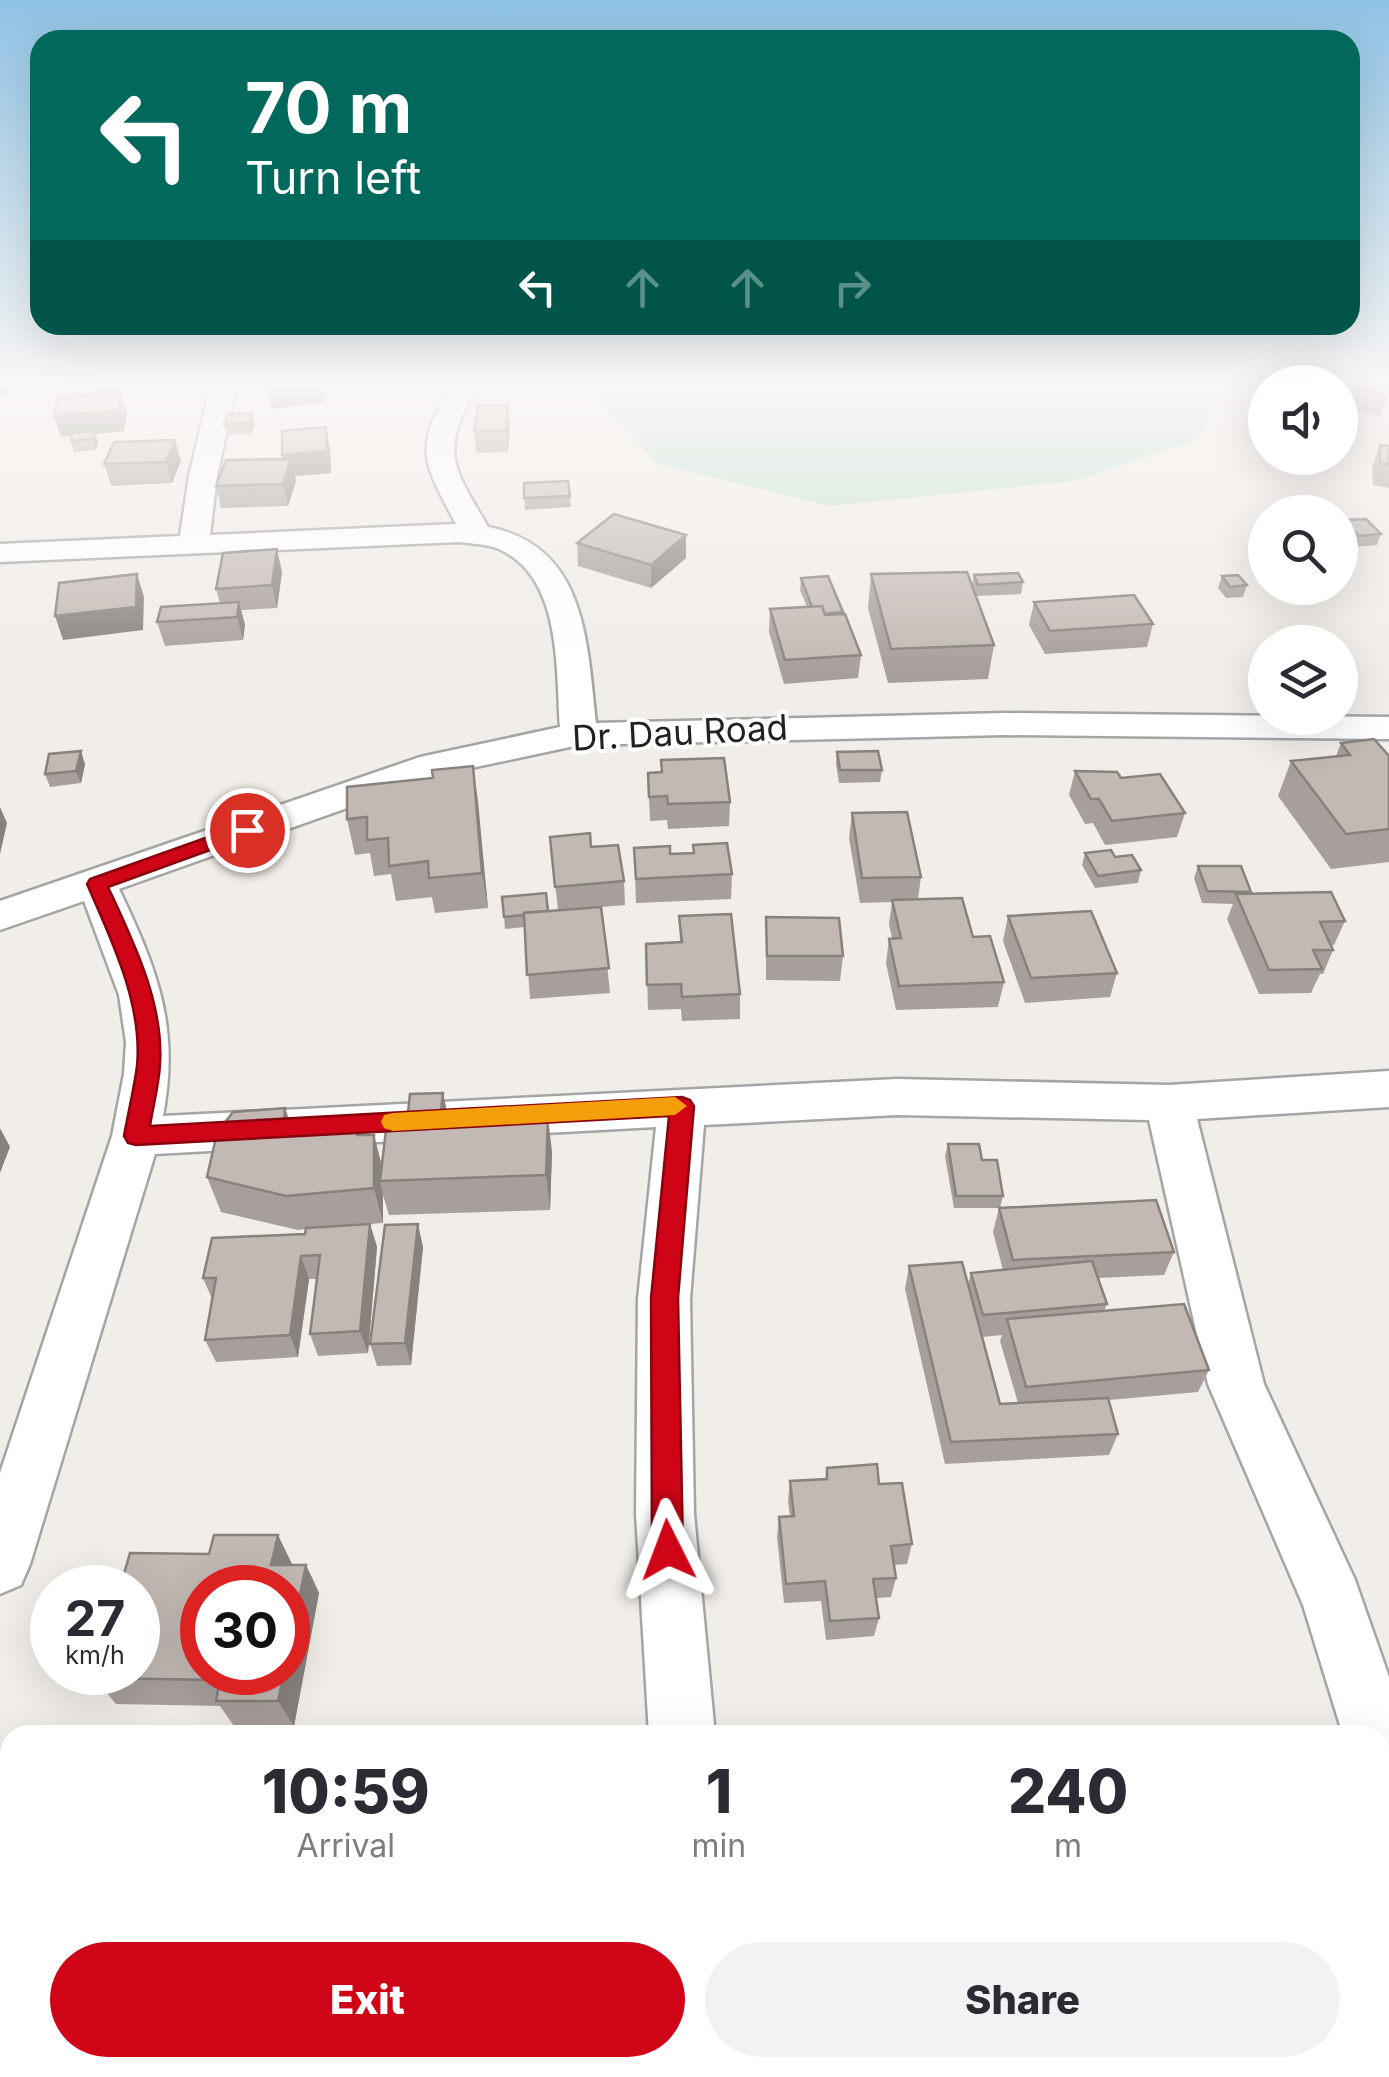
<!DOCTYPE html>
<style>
:root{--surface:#fff;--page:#f2f2f3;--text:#2b2b33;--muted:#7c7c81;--accent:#cf0416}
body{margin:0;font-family:Inter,sans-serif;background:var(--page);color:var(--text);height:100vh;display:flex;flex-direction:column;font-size:38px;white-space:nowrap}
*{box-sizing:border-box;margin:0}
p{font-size:32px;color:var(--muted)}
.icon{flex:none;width:55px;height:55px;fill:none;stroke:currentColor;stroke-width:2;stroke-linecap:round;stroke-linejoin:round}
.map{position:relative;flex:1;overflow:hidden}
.drawer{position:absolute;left:0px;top:1725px;width:1390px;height:352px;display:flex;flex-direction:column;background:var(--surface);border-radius:30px 30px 0 0;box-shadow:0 10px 40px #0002}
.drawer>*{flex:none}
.top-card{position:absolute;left:30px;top:30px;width:1330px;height:305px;border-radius:30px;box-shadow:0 10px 40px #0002;background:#00695c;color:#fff;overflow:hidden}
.tools{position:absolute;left:1248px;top:365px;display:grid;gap:20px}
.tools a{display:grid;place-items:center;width:110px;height:110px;border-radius:50%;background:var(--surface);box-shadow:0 10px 40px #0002;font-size:50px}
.speed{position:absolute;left:30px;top:1565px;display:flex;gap:20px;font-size:50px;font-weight:700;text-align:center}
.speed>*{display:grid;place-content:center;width:130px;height:130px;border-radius:50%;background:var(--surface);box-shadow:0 10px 40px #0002;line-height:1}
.speed small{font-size:25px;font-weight:400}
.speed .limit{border:15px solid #d22;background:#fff;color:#111}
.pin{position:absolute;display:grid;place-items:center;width:85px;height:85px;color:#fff;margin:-42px;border:5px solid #fff;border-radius:50%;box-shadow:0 2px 10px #0007}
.me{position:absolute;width:110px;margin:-55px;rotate:357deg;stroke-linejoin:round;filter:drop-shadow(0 0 8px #0008)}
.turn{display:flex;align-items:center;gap:35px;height:210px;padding:0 50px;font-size:45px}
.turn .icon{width:130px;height:130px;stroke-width:2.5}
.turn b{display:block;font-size:70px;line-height:85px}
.lanes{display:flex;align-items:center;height:95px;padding:0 50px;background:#0003;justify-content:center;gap:50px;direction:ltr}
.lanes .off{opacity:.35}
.eta{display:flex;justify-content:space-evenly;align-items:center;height:170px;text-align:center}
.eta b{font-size:60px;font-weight:800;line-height:70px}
.action{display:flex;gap:20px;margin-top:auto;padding:20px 50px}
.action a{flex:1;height:115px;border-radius:60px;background:var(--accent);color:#fff;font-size:40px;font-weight:800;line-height:115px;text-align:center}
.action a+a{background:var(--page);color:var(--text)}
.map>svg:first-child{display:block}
</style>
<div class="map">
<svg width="1389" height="2077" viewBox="0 0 1389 2077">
<rect width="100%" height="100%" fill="#f1ede8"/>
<!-- wetland -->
<path fill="#c5dfd1" d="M580,380h646l-29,60 -122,41 -245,25 -173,-42z"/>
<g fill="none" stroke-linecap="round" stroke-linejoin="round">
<defs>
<g id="street">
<path d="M212,380h26l-21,96 -7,59 246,-11c-31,-59 -45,-76 -4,-137h18l4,6c-36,61 -18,78 14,134 98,19 99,114 108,196l409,-10 384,4v22l-384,-4 -426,10 -136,29 -324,115c38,80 61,137 44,227l734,-37 272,6 220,-14v36l-192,12 67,265 91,196 34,97v85l-9,4v-31h-37l-40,-130 -95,-221 -59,-264 -252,-5 -193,10 -14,174 4,215 21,221h-66l-13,-221 2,-215 18,-172 -501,27 -125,410 -9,21 -21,9v-121l112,-337 12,-62 2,-32 -7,-47 -35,-94 -84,29v-29l420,-144 140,-30c-4,-55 2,-144 -55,-175 -14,-8 -30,-8 -46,-10l-459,20v-18l180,-8 9,-60z"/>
<rect x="1380" y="1817" width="9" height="68"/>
<path d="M652,2068h76l-1,9h-76z"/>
</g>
</defs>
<!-- street casing -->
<use href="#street" stroke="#a5a5a5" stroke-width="5"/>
<!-- street -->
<use href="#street" fill="#fff" fill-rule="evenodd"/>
</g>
<!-- wall -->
<g fill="#a79f9b" fill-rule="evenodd">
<path d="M1305,380h84l-1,15 -8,21 -40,-7v-27h-36z"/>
<path d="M119,388l8,25 -3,18 -29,3 3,8 -2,8 -22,2 -3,-11 1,-5 -11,1 -7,-21 42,-22z"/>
<path d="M228,414l27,10 -4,10h-24l-3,-10z"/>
<path d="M510,426l-2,26 -32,1 -2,-22z"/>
<path d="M1380,445l9,1v42l-16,-3 -1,-18z"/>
<path d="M330,449l1,24 -36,3 1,5 -8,25 -67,2 -5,-22 67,-27z"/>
<path d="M181,461l-9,22 -61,3 -7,-22z"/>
<path d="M568,481l3,26 -46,3 -1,-27z"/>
<path d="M1344,520l37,14 -4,11 -22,2 -15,-15z"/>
<path d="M577,543l109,15 -35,30 -73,-22z"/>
<path d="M282,572l-5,36 -36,2 4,15 -2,15 -78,6 -8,-24 63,-19 -4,-14z"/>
<path d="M871,574l123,71 -6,34 -100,4 -20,-75z"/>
<path d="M974,575l49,7 -2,12 -45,2 -4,-10z"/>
<path d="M1222,576l25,9 -4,12 -17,1 -8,-10z"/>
<path d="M801,578l42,34 18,43 -3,23 -74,6 -15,-52 1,-23 37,-2 -7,-17z"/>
<path d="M1034,602l119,22 -6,23 -102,7 -16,-29z"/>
<path d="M1265,675v20l-8,-7 4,-12z"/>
<path d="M1341,743l48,13v106l-58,7 -53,-73 13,-35 45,-5z"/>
<path d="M837,752l45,18 -2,12 -41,1 -3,-19z"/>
<path d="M85,764l-4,19 -31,4 -5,-13z"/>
<path d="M473,766l15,142 -53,5 -3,-16 -36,4 -5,-27 -17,2 -4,-23 -15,2 -8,-36 86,-41z"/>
<path d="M1075,771l46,7 64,35 -8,24 -72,8 -12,-22 -8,1 -16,-29z"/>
<path d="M648,773l82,29 -1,24 -61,3 -1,-9 -17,1z"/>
<path d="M852,813l69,64 -3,22 55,38 31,45 -6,25 -102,3 -10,-47 3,-24 3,-1 -3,-14 3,-22 -32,1 -11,-65z"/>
<path d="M550,837l41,10 33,34 1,24 -24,2 9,86 -80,6 -5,-72 -20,2 -1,-12 54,-7z"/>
<path d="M693,845l39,29 -1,25 -95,4 -2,-55 36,6 23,-1z"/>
<path d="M1085,853l30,4 26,13 -3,13 -43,5 -13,-23z"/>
<path d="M1198,866l53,26 -1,2 95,27 -11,24h-2l1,5 -10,24h-3l-9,19 -52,1 -32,-75 6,-15 -31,-1 -8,-25z"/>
<path d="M679,916l61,78v25l-58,2 -1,-12 -33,1 -2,-66 34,-2z"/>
<path d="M1008,916l109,57 -7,24 -85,6 -22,-62z"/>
<path d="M766,917l77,39 -3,25 -74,-1z"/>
<path d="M443,1093l4,18 43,-2 2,9 60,34 -2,58 -161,5 -6,-20v28l-13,1 7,23 -9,106 -50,3 -8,-22 7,-55h-8l-11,78 -82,5 -11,-22 7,-41 -9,-21 102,-44 1,-5 -8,1 -77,-18 -14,-35 78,-69 8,23 64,4 25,29 24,-34z"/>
<path d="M948,1144l34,16 21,36 -3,12 174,44 -10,23 -66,3 9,26 -3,7 105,59 -11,22 -89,8 9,34 -9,21 -164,9 -40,-175 4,-23 59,18 3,-11 32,-3 -10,-38 6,-24h-45l-9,-52zM1002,1335l-2,6 18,62 -18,1 -18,-67z"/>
<path d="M423,1247l-12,118 -34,1 -7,-22z"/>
<path d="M827,1468l52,16 33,60 -5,20 -13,1 2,13 -5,19 -15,1 3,20 -5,18 -48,4 -5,-39 -37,2 -7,-66 2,-20 11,-1 -2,-15 2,-20 35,-2z"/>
<path d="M292,1565h14l13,28 -25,133h-60l-14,-20 -104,-2 -22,-26z"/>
</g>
<!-- shaded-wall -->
<g fill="#88827e">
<path d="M4,380h5l-1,16h-8v-10z"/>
<path d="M43,380h39l-1,5 -35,3z"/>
<path d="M117,380l2,15 -22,3 -3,-11z"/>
<path d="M321,381l4,21 -53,7 -5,-21z"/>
<path d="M121,392l6,21 -3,18 -29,3 3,8 -2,8 -3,-11 1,-5 -33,3 -7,-21z"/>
<path d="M508,405l2,21 -2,26 -2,-21z"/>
<path d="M252,413l3,11 -4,10 -2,-11z"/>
<path d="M326,427l4,22 1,24 -36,3 1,5 -8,25 -5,-22 3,-10 -4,-19z"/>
<path d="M175,440l6,21 -9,22 -6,-21z"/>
<path d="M686,535v23l-35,30v-23z"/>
<path d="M277,549l5,23 -5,36 -5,-23z"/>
<path d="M137,574l7,23 -1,33 -80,10 -8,-24z"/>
<path d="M239,602l6,23 -2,15 -6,-23z"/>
<path d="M81,751l4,13 -4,19 -5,-12z"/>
<path d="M473,766l5,35 10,107 -6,-35z"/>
<path d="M0,807l7,16 -7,31z"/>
<path d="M443,1093l7,35 -9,-17z"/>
<path d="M285,1108l12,35 -14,-11z"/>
<path d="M548,1117l4,35 -2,58 -4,-35z"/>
<path d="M0,1128l10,19 -10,26z"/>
<path d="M374,1135l9,35 -3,11 3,14v28l-9,-35z"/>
<path d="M370,1224l7,23 -9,106 -8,-22z"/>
<path d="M418,1224l5,23 -12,118 -6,-22z"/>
<path d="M301,1256l8,23 -11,78 -8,-22z"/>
<path d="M278,1535l14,29 -21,1z"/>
<path d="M306,1565l13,28 -25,133 -16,-25 6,-29h4v-18z"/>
</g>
<!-- building -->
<g fill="#c2b9b4" stroke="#88827e" stroke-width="2.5">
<path d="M94,380h22v5l-22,2z"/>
<path d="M265,380h56v1l-54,7z"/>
<path d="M1335,380h54l-1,15 -45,-8 1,-4 -9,-2z"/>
<path d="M121,392l-3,18 -64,6 4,-19z"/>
<path d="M478,405h30l-2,26h-32z"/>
<path d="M252,413l-3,10 -25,1 4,-10z"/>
<path d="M326,427l1,24 -45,4v-24z"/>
<path d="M94,431l-1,8 -22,2 1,-8z"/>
<path d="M175,440l-9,22 -62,2 10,-22z"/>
<path d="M1380,445l9,1v19l-9,-2z"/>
<path d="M291,459l-8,25 -67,2 10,-26z"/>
<path d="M568,481l2,15 -46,2v-15z"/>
<path d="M614,514l72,21 -35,30 -74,-22z"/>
<path d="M1366,519l15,15 -22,2 -15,-16z"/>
<path d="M277,549l-5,36 -56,4 7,-36z"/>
<path d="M967,572l27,73 -103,4 -20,-75z"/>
<path d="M1018,573l5,9 -45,3 -4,-10z"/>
<path d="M137,574l-1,33 -81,9 4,-33z"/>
<path d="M1238,575l9,10 -17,2 -8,-11z"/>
<path d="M828,576l15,36 -19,2 -2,-8 -10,1 -11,-29z"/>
<path d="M1134,595l19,29 -103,7 -16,-29z"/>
<path d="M239,602l-2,15 -80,5 4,-15z"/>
<path d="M822,606l3,9 20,-1 16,41 -76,5 -15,-51z"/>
<path d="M1374,739l15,17v73l-43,5 -55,-73 59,-6 -9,-12z"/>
<path d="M81,751l-5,20 -31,3 4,-20z"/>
<path d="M878,751l4,19h-42l-3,-18z"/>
<path d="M724,758l6,44 -62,2 -1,-8 -18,1 -1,-24 14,-1 -1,-12z"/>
<path d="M473,766l9,107 -53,5 -1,-17 -39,5 -1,-28 -21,2v-23l-20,2v-32l86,-9 -1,-8z"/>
<path d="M1075,771l42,1 4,6 39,-4 25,39 -73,8 -13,-22h-8z"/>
<path d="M907,812l14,65 -59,1 -10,-65z"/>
<path d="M590,833l1,14 27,-2 6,36 -69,6 -5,-50z"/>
<path d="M727,843l5,31 -96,5 -2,-31 36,-2v8l24,-1 -1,-8z"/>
<path d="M1111,850l4,7 17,-2 9,15 -43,6 -13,-23z"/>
<path d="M1198,866h43l10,26 -44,-1z"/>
<path d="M1331,892l14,29 -25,1 13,28h-20l9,19 -53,1 -33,-76z"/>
<path d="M546,893l2,18 -24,2v2l-20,2 -2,-20z"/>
<path d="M962,898l11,39 17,-1 14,46 -105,4 -10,-47 12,-1 -9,-38z"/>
<path d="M601,907l8,61 -82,7 -3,-62z"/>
<path d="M1091,911l26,62 -86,5 -23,-62z"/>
<path d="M731,914l9,80 -58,3 -1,-13 -34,1 -1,-41 36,-2 -3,-26z"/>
<path d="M766,917l73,1 4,38h-76z"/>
<path d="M443,1093l-2,18 49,-2v9l58,-1 -2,58 -166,6 6,-51h20l4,-36z"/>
<path d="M285,1108l-2,24 69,-7 5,10h17v53l-88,8 -79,-19 10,-44 16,-21z"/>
<path d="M948,1144h31l3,16h15l6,36h-47z"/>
<path d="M1156,1200l18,52 -161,8 -14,-52z"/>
<path d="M370,1224l-10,107 -50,3 10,-79 -19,1 -11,79 -85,5 11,-62h-13l9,-40 93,-4 1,-6z"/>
<path d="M418,1224l-13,119 -35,1 15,-119z"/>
<path d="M1092,1261l15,43 -124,11 -12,-42z"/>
<path d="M962,1262l38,142 108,-6 10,36 -167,8 -42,-176z"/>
<path d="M1184,1304l25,66 -183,17 -19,-68z"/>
<path d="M877,1464l2,20 23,-1 10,61 -21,2 5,32 -23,1 6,39 -49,3 -5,-40 -39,3 -7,-67 15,-1 -4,-35 37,-2v-11z"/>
<path d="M214,1535h64l-7,30h35l-18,89v-66h-86v84h82l-6,29h-62l4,-21 -126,-2 2,-6h42v-84h-18l10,-35 79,1z"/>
</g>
<!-- sky -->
<linearGradient id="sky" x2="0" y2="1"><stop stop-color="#8fc2e4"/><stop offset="0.57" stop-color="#f9f7f5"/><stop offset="1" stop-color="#f9f7f5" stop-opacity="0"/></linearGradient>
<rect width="1389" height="671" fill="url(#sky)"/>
<!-- route -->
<path fill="#cf0416" stroke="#87030e" stroke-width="2.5" d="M247,823l7,2v9l-146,53c25,54 56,116 52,177 -1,21 -7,42 -10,62l532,-29 8,3 4,6 -16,192 5,252 -5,11 -10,4 -11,-4 -5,-11 -1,-252 18,-182 -533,29 -8,-2 -4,-7c4,-23 10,-47 13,-70 6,-62 -26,-127 -50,-182l3,-5z"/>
<!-- slow -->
<path fill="#f59e0b" d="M675,1097l12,9 -12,9 -282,16 -9,-3 -3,-6 3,-7 9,-2z"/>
<g text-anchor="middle" stroke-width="8" stroke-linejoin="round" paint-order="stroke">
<!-- street labels -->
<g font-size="35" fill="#212121" stroke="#fff">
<text transform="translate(680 733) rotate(-3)" y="12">Dr. Dau Road</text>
</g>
</g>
</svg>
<div class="tools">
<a><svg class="icon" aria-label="sound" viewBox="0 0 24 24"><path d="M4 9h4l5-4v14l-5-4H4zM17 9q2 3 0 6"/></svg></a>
<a><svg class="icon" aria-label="search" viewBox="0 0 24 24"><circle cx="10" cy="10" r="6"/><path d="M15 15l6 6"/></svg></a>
<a><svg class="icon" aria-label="layers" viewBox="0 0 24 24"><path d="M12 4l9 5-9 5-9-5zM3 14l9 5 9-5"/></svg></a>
</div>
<div class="speed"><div>27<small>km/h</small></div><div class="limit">30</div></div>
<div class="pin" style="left:247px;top:830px;background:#d93025"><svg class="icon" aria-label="arrive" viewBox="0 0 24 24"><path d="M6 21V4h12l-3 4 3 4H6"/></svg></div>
<svg class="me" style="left:668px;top:1550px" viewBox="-20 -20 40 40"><path d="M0-17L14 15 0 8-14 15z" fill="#cf0416" stroke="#fff" stroke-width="4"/></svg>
<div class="top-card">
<div class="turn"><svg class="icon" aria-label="left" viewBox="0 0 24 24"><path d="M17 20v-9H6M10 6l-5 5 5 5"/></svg><div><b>70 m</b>Turn left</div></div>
<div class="lanes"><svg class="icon" aria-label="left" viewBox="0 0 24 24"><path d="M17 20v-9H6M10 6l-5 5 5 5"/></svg><svg class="icon off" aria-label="ahead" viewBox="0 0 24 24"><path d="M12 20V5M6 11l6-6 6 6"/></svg><svg class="icon off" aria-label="ahead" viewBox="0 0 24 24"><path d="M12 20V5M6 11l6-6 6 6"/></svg><svg class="icon off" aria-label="right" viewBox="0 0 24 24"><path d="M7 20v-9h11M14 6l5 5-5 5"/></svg></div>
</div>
<section class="drawer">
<div class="eta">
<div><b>10:59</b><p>Arrival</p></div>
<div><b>1</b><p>min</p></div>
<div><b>240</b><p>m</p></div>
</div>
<div class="action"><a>Exit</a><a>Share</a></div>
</section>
</div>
